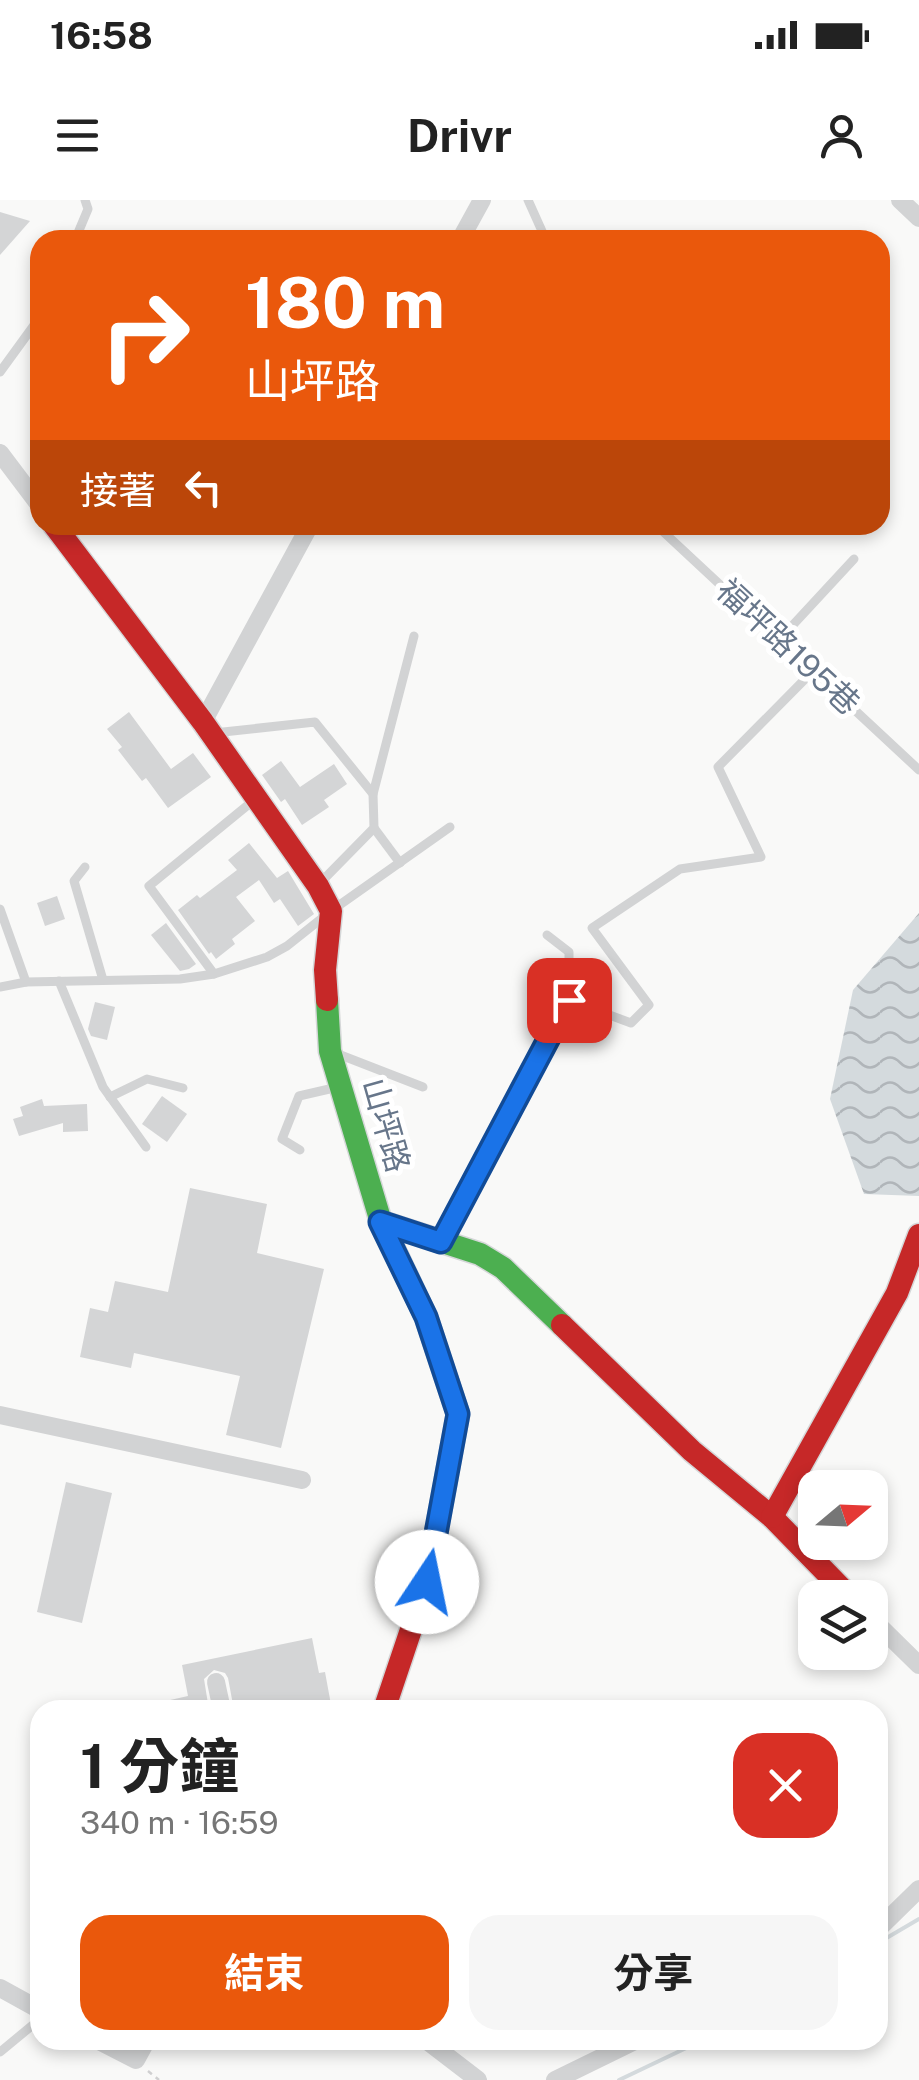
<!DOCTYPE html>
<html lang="zh-TW">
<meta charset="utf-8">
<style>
:root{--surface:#fff;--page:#f6f6f6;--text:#222;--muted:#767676;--accent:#ea580c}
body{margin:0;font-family:"Public Sans","Noto Sans TC",sans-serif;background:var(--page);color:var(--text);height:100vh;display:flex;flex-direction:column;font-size:38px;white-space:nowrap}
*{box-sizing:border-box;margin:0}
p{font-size:32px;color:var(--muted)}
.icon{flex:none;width:55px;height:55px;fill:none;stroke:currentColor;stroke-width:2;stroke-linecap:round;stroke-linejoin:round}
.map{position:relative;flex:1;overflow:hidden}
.panel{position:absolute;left:30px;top:1500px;width:858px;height:350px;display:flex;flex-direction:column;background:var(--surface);border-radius:30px;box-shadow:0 5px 15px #0003}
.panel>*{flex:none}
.top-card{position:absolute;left:30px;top:30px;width:860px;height:305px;border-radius:30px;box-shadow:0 5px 15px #0003;background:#ea580c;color:#fff;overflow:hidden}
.needle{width:65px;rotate:71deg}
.buttons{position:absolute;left:798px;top:1270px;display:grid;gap:20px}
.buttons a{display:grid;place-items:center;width:90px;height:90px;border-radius:20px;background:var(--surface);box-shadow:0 5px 15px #0003;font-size:50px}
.pin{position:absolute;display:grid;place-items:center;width:85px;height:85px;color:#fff;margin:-42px;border-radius:20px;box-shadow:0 5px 15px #0006}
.me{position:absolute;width:110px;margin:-55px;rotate:11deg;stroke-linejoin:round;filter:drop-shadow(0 0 8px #0008)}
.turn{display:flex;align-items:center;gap:35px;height:210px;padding:0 50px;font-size:45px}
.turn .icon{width:130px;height:130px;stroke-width:2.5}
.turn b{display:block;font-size:70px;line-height:85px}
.then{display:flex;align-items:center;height:95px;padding:0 50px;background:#0003;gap:20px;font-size:38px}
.round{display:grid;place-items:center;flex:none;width:105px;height:105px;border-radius:30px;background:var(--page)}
.head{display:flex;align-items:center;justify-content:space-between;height:170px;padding:0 50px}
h1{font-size:60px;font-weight:700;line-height:75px}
.cta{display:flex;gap:20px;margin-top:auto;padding:20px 50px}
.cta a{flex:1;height:115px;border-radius:30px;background:var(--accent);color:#fff;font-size:40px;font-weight:700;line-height:115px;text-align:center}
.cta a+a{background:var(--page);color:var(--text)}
.status{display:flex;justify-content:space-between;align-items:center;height:70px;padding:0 50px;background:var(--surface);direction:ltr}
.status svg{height:28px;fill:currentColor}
header{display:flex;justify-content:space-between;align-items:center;height:130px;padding:0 50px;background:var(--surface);font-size:45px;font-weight:700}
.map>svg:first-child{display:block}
</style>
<div class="status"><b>16:58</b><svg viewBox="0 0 49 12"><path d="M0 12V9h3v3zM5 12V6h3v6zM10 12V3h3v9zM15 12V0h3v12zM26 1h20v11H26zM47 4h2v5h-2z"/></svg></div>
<header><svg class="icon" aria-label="menu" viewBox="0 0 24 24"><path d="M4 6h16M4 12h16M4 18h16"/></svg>Drivr<svg class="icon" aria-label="person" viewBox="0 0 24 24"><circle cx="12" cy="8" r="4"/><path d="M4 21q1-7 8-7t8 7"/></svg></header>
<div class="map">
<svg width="919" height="1880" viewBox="0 0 919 1880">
<defs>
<pattern id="water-waves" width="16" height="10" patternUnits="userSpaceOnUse" patternTransform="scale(2.5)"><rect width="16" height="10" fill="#d4dadd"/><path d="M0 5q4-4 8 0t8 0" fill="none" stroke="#b0b5b9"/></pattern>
</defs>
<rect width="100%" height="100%" fill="#f9f9f8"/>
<!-- water -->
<path fill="url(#water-waves)" d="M919,713v283l-55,-2 -34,-95 23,-109z"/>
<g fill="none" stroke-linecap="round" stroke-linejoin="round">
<!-- stream -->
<g stroke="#d4dadd" stroke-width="4">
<path d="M878,1743l41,-24"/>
<path d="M619,1880l84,-40"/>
</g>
</g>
<!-- building -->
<g fill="#d4d5d6">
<path d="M0,12l30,9 -30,34z"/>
<path d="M129,512l42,57 22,-16 18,24 -43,31 -22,-30 -4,3 -24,-31 4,-3 -15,-18z"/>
<path d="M281,561l19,26 34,-23 13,20 -23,16 5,7 -27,18 -17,-26 -4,3 -19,-27z"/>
<path d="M249,643l28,35 11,-7 26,43 -16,12 -18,-27 -6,4 -15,-23 -23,17 19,24 -23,18 3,5 -19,15 -5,-7 -2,2 -31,-44 19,-15 3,3 37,-28 -9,-10z"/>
<path d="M57,696l8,23 -20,7 -8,-23z"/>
<path d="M166,723l30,41 -7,5 -9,2 -29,-36z"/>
<path d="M95,802l20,5 -8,33 -16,-4 -3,-7z"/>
<path d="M162,896l25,18 -20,28 -25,-18z"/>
<path d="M42,899l2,7 43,-2 1,27 -25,1v-9l-44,13 -6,-17 10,-3 -3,-9z"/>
<path d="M190,988l77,16 -10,49 67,16 -43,179 -55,-13 14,-59 -106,-23 -3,15 -51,-11 10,-49 18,4 7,-31 53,11z"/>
<path d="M66,1282l46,11 -30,130 -45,-11z"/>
<path d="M312,1438l7,35 6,-1 7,38h-98l-6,-32 -3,-5 -11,-3 -10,9 5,31h-60l-1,-5 40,-9 -6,-31z"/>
</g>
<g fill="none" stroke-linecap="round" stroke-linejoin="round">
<defs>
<path id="fast" d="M327,800l3,51 51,171 99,32 23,14 59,57"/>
<g id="jam">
<path d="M54,325l149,197 115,164 13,25 -6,59 2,30"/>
<path d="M381,1022l45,95 32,97 -31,168 -43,128"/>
<path d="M562,1125l130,126 80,66 79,81"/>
<path d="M772,1317l125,-224 22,-58"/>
</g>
</defs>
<!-- fast casing -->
<use href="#fast" stroke="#d5d7d8" stroke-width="25"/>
<!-- jam casing -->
<use href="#jam" stroke="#d5d7d8" stroke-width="25"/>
<!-- path -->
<path stroke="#d0d0d1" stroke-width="2.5" stroke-dasharray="5 5" stroke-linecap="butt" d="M148,1871l11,9"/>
<!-- lane -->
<g stroke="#d2d3d4" stroke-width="9">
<path d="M528,0l18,40"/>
<path d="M75,40l13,-31 -3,-9"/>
<path d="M0,172l40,-55"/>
<path d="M656,325l263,245"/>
<path d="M779,440l75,-81"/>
<path d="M214,533l101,-11 58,72 1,34 -53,54"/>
<path d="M373,594l41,-158"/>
<path d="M374,628l26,35"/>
<path d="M85,667l-11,14 29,99"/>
<path d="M0,709l26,73"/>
<path d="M547,735l22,17v48"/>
<path d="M214,774l-65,-88 105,-86"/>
<path d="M59,781l44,106 43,60"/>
<path d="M0,787l26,-5 154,-3 34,-5 53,-17 20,-11 44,-35 119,-84"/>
<path d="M338,854l85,33"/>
<path d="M110,897l37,-18 36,9"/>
<path d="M300,950l-18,-11 17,-43 39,-9"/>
<path d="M441,1041l128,-241 62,23 18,-18 -57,-77 88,-59 81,-12 -43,-90 95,-96"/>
<path d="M0,1852l40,-33"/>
</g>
<!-- street -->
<g stroke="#d2d3d4" stroke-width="18">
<path d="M900,0l19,18"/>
<path d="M460,40l22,-40"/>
<path d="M0,253l40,53"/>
<path d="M203,522l107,-197"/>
<path d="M0,1215l302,65"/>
<path d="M870,1417l49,48"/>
<path d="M216,1482l6,28"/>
<path d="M878,1729l41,-40"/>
<path d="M0,1788l40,22"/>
<path d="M97,1840l39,20 11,-20"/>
<path d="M426,1840l52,40"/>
<path d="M555,1880l82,-40"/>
</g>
<!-- fast -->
<use href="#fast" stroke="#4caf50" stroke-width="22"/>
<!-- jam -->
<use href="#jam" stroke="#c62828" stroke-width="22"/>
</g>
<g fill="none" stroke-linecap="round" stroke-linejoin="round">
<defs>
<path id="route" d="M427,1382l31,-168 -32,-97 -46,-95 61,20 128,-242"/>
</defs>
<!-- route casing -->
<use href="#route" stroke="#114b97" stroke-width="25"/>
<!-- route -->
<use href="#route" stroke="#1a73e8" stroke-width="18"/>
</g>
<g text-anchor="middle" stroke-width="10" stroke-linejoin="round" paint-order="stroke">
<!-- street labels -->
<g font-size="32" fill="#67768a" stroke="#fff">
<text transform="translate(788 447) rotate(43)" y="11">福坪路195巷</text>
<text transform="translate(386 925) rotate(74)" y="11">山坪路</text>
</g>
</g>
</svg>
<div class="buttons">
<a><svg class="needle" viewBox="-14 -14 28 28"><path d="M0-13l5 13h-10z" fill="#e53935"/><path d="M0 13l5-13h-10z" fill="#767676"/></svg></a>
<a><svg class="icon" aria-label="layers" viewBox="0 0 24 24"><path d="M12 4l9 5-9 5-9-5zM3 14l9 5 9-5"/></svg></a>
</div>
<div class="pin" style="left:569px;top:800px;background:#d93025"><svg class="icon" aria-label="arrive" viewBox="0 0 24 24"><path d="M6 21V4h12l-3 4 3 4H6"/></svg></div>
<svg class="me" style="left:427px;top:1382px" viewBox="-20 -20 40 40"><circle r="19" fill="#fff"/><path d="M0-13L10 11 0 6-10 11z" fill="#1a73e8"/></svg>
<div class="top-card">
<div class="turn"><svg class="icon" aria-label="right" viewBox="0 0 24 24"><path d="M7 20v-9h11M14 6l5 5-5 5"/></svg><div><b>180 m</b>山坪路</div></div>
<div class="then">接著<svg class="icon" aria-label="left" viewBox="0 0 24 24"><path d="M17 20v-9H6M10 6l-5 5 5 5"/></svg></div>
</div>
<section class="panel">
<div class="head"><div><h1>1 分鐘</h1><p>340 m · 16:59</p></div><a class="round" style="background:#d93025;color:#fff"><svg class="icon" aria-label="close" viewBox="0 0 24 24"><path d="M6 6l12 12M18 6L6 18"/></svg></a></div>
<div class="cta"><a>結束</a><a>分享</a></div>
</section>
</div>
